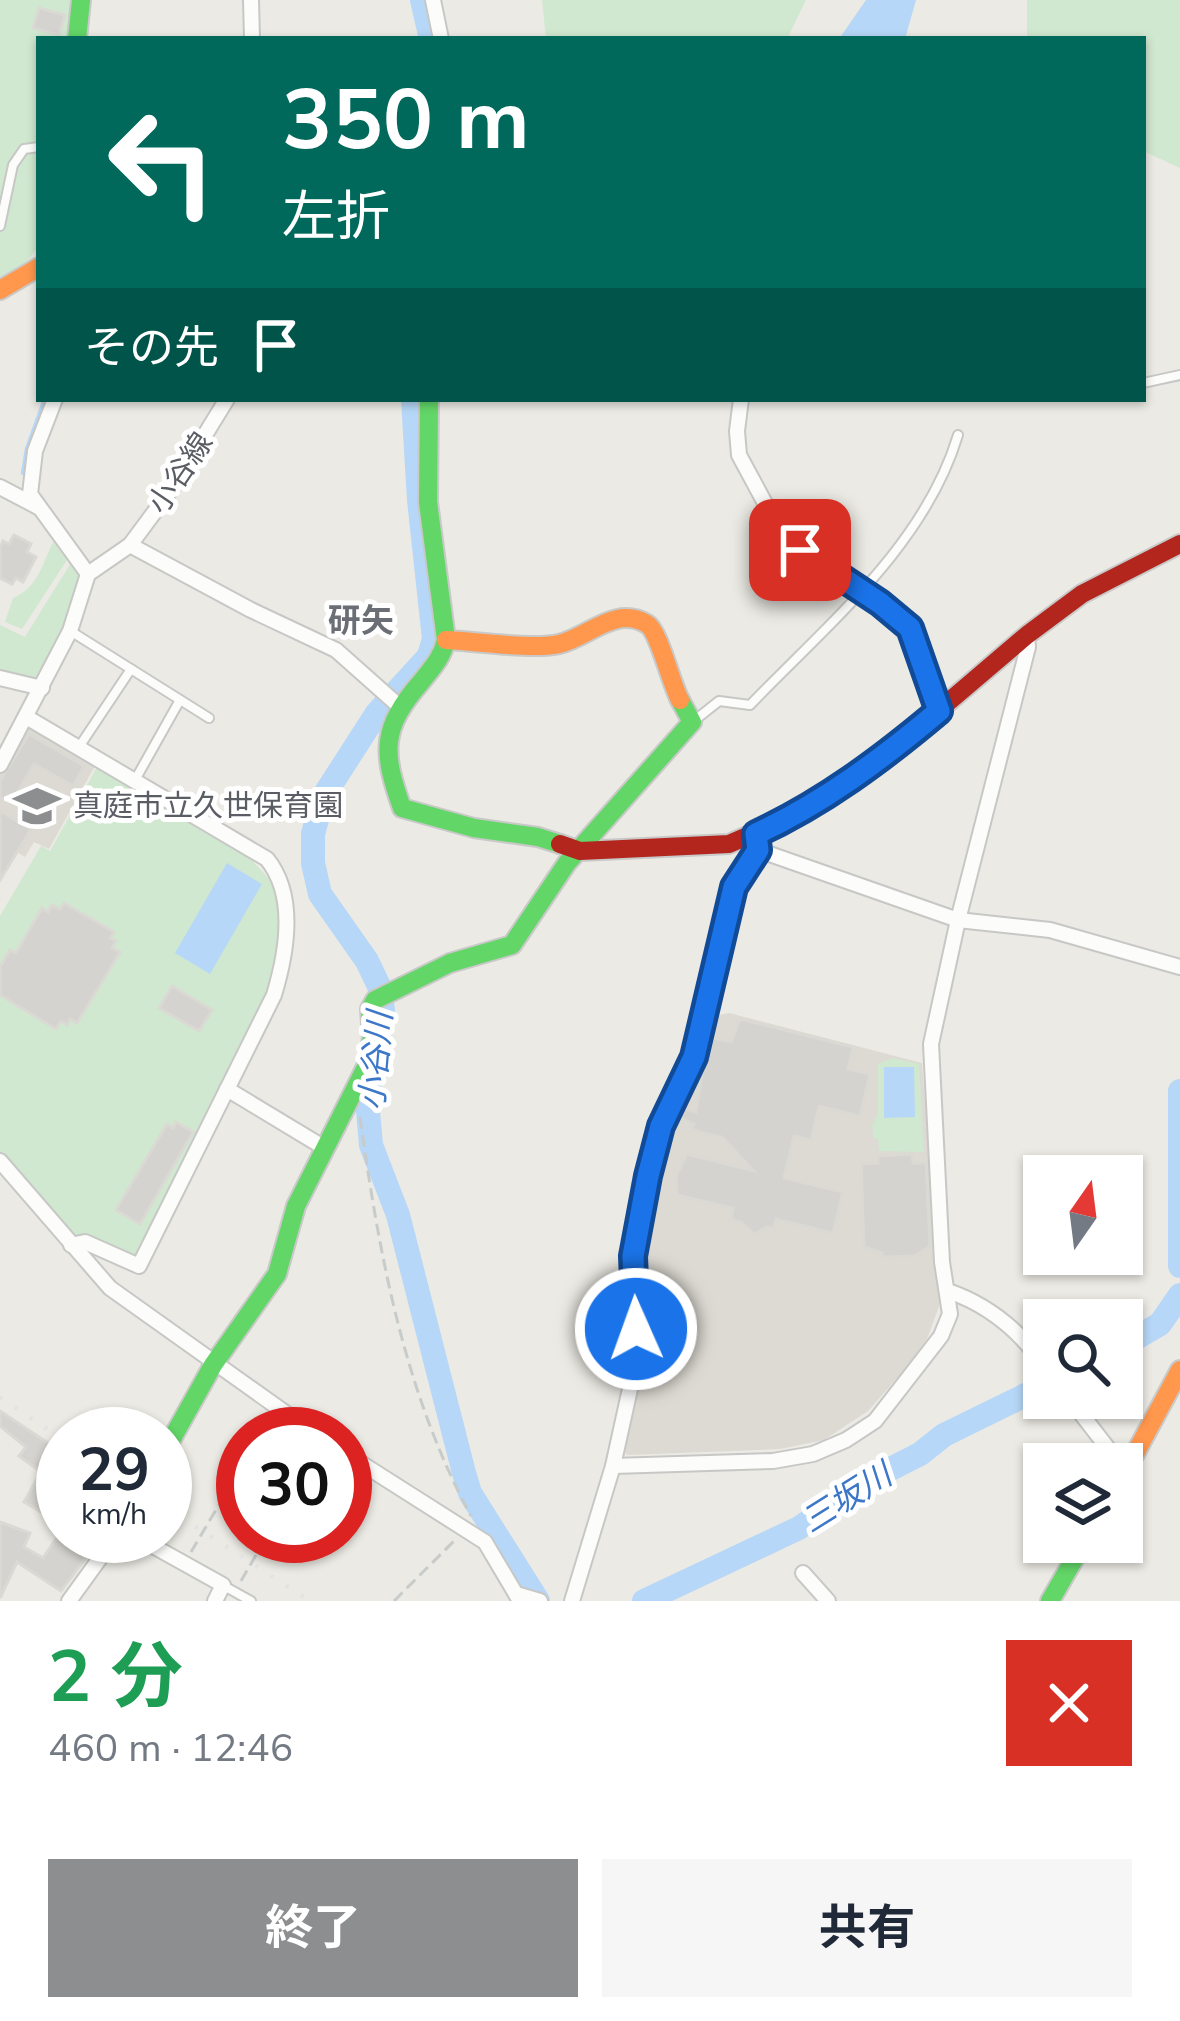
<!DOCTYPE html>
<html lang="ja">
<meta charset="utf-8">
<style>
:root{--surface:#fff;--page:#f6f6f7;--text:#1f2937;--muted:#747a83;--accent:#8d8e90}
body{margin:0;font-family:"Nunito Sans","Noto Sans JP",sans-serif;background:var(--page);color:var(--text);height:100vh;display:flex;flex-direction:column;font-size:45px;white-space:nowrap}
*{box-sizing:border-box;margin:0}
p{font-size:39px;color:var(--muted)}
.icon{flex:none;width:66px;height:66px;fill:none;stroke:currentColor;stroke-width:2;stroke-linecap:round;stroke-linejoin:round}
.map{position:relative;height:1601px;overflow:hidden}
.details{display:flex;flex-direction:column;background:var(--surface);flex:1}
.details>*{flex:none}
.top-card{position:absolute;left:36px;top:36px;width:1110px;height:366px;border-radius:0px;box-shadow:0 3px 9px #0004;background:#00695c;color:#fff;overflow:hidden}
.needle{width:78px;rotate:14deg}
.fabs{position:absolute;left:1023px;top:1155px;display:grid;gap:24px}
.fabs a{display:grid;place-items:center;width:120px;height:120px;border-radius:0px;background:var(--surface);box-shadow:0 3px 9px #0004;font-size:60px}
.speed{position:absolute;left:36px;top:1407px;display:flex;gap:24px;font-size:60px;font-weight:700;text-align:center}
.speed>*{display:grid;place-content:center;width:156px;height:156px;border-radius:50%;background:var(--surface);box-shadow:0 3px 9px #0004;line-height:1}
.speed small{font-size:30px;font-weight:400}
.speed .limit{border:18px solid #d22;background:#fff;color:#111}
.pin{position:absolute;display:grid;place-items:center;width:102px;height:102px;color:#fff;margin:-51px;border-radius:24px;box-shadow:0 6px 18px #0006}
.me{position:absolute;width:132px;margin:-66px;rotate:358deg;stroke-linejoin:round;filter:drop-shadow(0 0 9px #0008)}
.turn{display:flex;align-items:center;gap:42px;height:252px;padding:0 48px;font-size:54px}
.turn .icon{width:156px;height:156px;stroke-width:2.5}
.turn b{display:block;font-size:84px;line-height:102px}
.then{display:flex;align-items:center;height:114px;padding:0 48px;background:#0003;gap:24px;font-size:45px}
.round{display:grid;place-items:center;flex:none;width:126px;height:126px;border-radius:0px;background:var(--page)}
.summary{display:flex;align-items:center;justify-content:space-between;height:204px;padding:0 48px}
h1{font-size:72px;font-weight:700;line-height:90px;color:#1e9e55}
.action{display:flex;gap:24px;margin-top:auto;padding:24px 48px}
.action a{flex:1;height:138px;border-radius:0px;background:var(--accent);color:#fff;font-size:48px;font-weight:700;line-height:138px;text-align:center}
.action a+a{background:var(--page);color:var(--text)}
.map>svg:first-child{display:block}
</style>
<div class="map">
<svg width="1180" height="1601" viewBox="0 0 1180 1601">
<rect width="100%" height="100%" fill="#ebeae4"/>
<!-- education -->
<g fill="#dcdad2">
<path d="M33,727l63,37 -47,85 -15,-7 -9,15 -25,-15v-71l25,-42z"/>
<path d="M729,1013l193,50 19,238 -14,38 -21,29 -38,43 -44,29 -44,9 -153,6 -3,-5 21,-90 -6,-111 21,-97 37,-81 18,-55z"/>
</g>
<!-- green -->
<g fill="#d1e8d0">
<path d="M0,0h72l-5,39h-28v206l-13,18 -26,17z"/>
<path d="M542,0h264l-19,39h-241z"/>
<path d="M1027,0h153v168l-37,-17v-112h-116z"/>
<path d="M53,542l14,18 -45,69 -17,-7 8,-24c24,-9 30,-35 40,-56z"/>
<path d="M72,561l10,17 -18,58 -25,45 -39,-6v-50l25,12z"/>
<path d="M98,765l144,85 34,36 4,26 -6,67 -135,272 -7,5 -68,-25 -64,-78v-237l41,-70 9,5z"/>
<path d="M893,1058l26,6 5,88 -45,-1 -1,-12 -4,-1 -2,-12 6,-13v-49z"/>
</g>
<!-- water -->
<g fill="#b6d7f7">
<path d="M866,0h50l-11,39h-66z"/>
<path d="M227,863l35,21 -52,90 -35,-21z"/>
<path d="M884,1067h30l1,50 -31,1z"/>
</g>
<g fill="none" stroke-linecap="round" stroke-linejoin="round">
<!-- stream -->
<path stroke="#b6d7f7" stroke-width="4.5" d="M23,473l4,-24 18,-50"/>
<!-- river -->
<g stroke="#b6d7f7" stroke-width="24">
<path d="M422,0l9,39"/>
<path d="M413,399l6,101 15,139 -5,17 -52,57 -54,84 -10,37v29l7,31 47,67 12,25 4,24 -16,90 4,45 27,70 66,258 6,20 68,108"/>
<path d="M1180,1091v175"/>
<path d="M1122,1346l38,-22 20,-29"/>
<path d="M644,1601l155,-73 68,-47 53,-27 24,-19 100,-49"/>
</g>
</g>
<!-- building -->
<g fill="#d4d3cf" stroke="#dad9d4" stroke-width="3">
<path d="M39,8l26,7 -6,20 -26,-7z"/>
<path d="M14,535l17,9 -4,8 9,5 -13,25 -7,-4 -4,6 -12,-6v-30l3,-7 6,3z"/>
<path d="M29,734l55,32 -11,20 -39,-22 -23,39 -11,-6v-16z"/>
<path d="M0,811l31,18 -31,51z"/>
<path d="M64,903l50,29 -4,6 6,3 -4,7 8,4 -43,71 -7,-4 -3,6 -6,-4 -5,8 -56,-34v-28l10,-17 6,3 26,-45 6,4 4,-7 8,4z"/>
<path d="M172,986l40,24 -13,21 -40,-23z"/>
<path d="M740,1019l113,28 -5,22 22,5 -10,42 -41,-10 -8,34 -17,-4 -10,42 59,14 -10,41 -57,-14 -3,10 -6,-2 -13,7 -13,-12 -10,-2 2,-12 -56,-13 -1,-19 11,-22 67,17 -32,-34 -30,-7 2,-6 -16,-7 6,-9 12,4 8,-50 9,-24 18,4z"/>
<path d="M176,1122l17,10 -53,92 -24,-14 51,-86 6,4z"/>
<path d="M912,1154l1,9h13l4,83 -16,10 -31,1 -1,-4 -18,-6 -3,-83 17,-1 -1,-7z"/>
<path d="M660,1331l9,4 1,41 -16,1 -1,-42z"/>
<path d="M0,1411l63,42v72l-39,-23 17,-30 -22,-16 7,-9 -26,-21z"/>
<path d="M0,1522l30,11 -6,14 19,11 15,-22 42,3 -39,52 -44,-29 -17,36z"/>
</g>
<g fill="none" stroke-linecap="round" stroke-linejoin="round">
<defs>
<g id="lane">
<path d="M0,226l13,-61 11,-16 15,-2"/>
<path d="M1143,383l37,-8"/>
<path d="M72,632l137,86"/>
<path d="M695,720l24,-19 31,4c77,-80 175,-160 208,-270"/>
<path d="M79,747l52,-78"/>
<path d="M135,780l45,-80"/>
<path d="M224,1586l27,15"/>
</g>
<g id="street">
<path d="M251,0l1,39"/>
<path d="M433,0l8,39"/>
<path d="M55,399l-20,52 -5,43 58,80"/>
<path d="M741,399l-4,32 2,24 34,63 27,32 79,53 30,25 30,83"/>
<path d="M0,487l38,20"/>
<path d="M130,545l121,65 85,40 63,56"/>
<path d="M0,678l42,10"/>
<path d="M28,718l239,141c30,37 20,93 7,136l-135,271 -54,-24 -14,3"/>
<path d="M0,765l70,-134 18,-57 42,-29 43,-58 54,-88"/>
<path d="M758,850l200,70 92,10 130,37"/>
<path d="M227,1089l96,58"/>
<path d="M0,1161l110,127 205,146"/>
<path d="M948,1291c41,14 71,39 96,74"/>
<path d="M1069,1398l51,66"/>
<path d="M345,1453l140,89 35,59"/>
<path d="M613,1466l160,-5 40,-7 33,-14 29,-19 66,-85 9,-22 -8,-52 -11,-218 27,-124 70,-273 -1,-12"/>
<path d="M135,1536l88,49 -8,16"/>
<path d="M803,1573l25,28"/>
<path d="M516,1594l24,7"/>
<path d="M69,1601l47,-65"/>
<path d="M572,1601l41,-135 24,-109 -4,-101 15,-80 13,-50 33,-69 41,-170 23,-37 -2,-16"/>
</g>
<g id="fast">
<path d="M77,39l4,-39"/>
<path d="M429,399l-1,103 18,138c-4,18 -14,28 -25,42 -40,46 -39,70 -19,126l72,20 64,9 22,7"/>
<path d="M165,1451l48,-86 64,-91 19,-68 71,-141 5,-27 -2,-29 5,-9 75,-37 62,-18 55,-82 125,-141 -12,-22"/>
<path d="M1050,1601l34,-59"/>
</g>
<g id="slow">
<path d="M0,290l39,-23"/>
<path d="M446,640c28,1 88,10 113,4 30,-7 56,-39 88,-20 12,7 24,60 33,76"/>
<path d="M1122,1478l58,-108"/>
</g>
<path id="jam" d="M560,844l20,7 149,-7 60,-26 96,-62 142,-121 55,-41 98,-50"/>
</defs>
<!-- lane casing -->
<use href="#lane" stroke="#c7c8c6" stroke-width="12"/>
<!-- street casing -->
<use href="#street" stroke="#c7c8c6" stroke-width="18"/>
<!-- fast casing -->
<use href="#fast" stroke="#c8c9c8" stroke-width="22"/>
<!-- slow casing -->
<use href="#slow" stroke="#c8c9c8" stroke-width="22"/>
<!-- jam casing -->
<use href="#jam" stroke="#c8c9c8" stroke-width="22"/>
<!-- path -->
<g stroke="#c7ccca" stroke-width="3" stroke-dasharray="12 6" stroke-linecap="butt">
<path d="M360,1117c19,137 44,275 111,399"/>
<path d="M191,1552l29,-49"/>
<path d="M241,1581l26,-45"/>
<path d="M394,1601l62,-62"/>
</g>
<!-- lane -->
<use href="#lane" stroke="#fcfcfb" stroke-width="8"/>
<!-- street -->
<use href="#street" stroke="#fcfcfb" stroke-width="14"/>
<!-- fast -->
<use href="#fast" stroke="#63d668" stroke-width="18"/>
<!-- slow -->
<use href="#slow" stroke="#ff974d" stroke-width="18"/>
<!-- jam -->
<use href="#jam" stroke="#b3261e" stroke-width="18"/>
<!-- rail -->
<g stroke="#e2e3e2" stroke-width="4.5" stroke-dasharray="3 15" stroke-linecap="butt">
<path d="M0,1397l63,43"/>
<path d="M165,1507l145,94"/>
</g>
</g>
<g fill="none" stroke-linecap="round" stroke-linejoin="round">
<defs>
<path id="route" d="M636,1329l-3,-73 15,-80 13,-50 33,-69 40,-170 24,-37 -2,-16c67,-31 126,-75 183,-123l-29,-83 -30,-25 -80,-53"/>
</defs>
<!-- route casing -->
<use href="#route" stroke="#114b97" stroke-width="30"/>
<!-- route -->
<use href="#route" stroke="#1a73e8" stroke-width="21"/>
</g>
<!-- icons -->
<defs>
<symbol id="school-bare" viewBox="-9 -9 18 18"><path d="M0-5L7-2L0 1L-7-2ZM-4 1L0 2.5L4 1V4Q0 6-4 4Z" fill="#8d8e90" stroke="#fff" stroke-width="2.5" paint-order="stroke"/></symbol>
</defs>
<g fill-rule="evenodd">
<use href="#school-bare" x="4" y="773" width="66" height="66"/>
</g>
<g text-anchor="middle" stroke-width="10" stroke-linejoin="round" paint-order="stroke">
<!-- street labels -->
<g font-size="30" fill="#5a5d63" stroke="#fff">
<text transform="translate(180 473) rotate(-56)" y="10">小谷線</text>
</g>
<!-- poi labels -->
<g font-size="30" fill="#5a5d63" stroke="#fff" text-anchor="start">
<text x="73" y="816">真庭市立久世保育園</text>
</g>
<!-- neighbourhood labels -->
<g font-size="33" font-weight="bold" fill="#6b6f75" stroke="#fff">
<text x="361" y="632">研矢</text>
</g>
<!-- water labels -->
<g font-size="33" font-style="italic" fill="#3c77c8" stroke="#fff">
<text transform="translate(375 1061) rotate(-85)" y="12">小谷川</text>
<text transform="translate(846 1497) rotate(-32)" y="12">三坂川</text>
</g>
</g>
</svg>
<div class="fabs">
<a><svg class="needle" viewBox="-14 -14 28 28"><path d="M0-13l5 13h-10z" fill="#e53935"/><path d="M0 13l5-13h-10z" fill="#747a83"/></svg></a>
<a><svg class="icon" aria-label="search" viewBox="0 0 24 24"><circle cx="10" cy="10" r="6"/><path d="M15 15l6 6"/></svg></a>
<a><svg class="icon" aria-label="layers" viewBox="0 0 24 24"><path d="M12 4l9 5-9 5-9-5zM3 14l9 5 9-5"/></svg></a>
</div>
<div class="speed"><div>29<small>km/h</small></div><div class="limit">30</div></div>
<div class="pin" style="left:800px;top:550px;background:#d93025"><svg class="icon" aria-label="arrive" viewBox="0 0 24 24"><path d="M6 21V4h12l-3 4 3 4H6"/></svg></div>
<svg class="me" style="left:636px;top:1329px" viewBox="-20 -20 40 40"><circle r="17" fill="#1a73e8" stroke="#fff" stroke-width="3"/><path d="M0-11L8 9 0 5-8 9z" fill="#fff"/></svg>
<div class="top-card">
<div class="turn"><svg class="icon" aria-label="left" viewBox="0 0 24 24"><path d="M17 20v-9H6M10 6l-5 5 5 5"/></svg><div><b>350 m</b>左折</div></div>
<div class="then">その先<svg class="icon" aria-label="arrive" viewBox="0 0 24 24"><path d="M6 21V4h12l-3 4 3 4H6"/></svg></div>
</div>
</div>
<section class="details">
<div class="summary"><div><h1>2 分</h1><p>460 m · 12:46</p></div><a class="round" style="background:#d93025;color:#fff"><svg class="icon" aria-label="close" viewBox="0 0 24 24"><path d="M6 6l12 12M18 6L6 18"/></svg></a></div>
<div class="action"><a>終了</a><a>共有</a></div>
</section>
